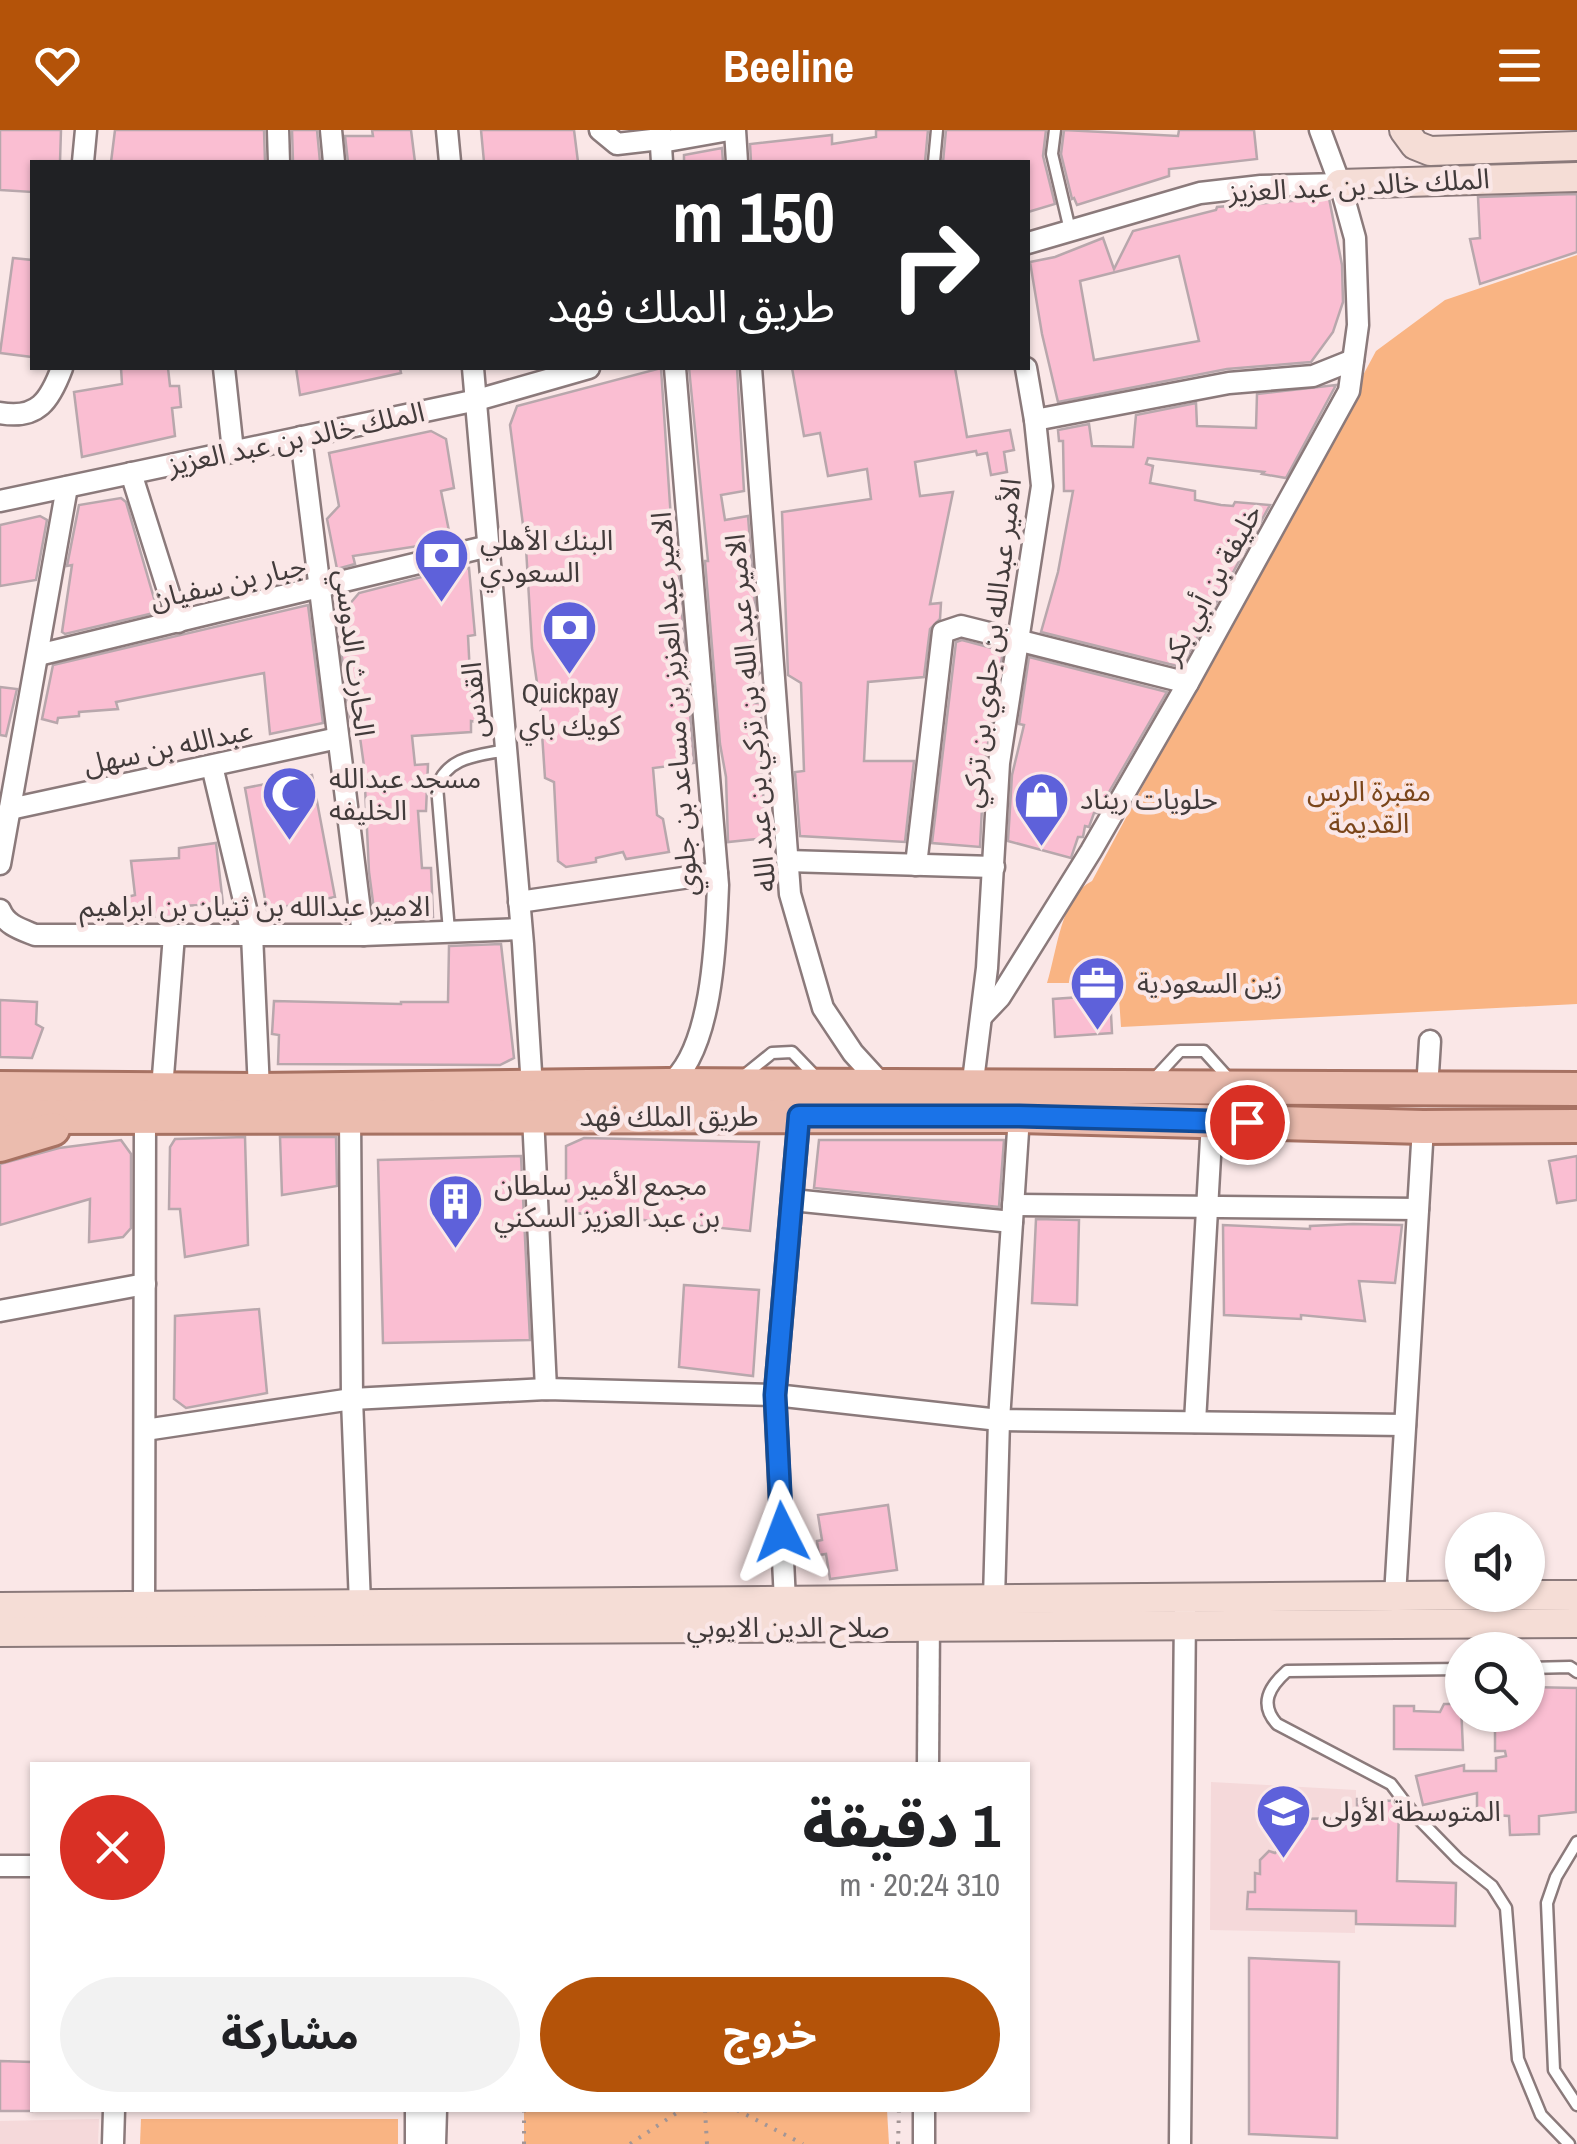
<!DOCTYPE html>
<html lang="ar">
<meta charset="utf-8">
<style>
:root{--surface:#fff;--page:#f2f2f2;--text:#202124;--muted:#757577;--accent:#b45309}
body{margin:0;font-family:"Archivo Narrow","Noto Sans Arabic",sans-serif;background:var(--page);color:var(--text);direction:rtl;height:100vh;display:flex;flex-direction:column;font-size:38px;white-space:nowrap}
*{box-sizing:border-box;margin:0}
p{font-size:32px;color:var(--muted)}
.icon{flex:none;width:55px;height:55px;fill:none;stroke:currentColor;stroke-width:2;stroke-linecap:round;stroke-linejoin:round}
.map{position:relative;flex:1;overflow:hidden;direction:ltr}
.panel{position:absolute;left:30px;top:1632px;width:1000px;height:350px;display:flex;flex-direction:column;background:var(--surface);border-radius:0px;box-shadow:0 2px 8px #0004;direction:rtl}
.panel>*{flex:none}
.guide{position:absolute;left:30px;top:30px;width:1000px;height:210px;border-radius:0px;box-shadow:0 2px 8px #0004;direction:rtl;background:#202124;color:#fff;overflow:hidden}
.buttons{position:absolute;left:1445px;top:1382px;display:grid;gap:20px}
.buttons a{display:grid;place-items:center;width:100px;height:100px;border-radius:50%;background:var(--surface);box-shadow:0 2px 8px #0004;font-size:50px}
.pin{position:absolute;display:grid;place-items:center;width:85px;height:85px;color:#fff;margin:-42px;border:5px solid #fff;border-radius:50%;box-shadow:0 2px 10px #0007}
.me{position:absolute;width:110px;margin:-55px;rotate:357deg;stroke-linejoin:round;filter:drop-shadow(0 0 8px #0008)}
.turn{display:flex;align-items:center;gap:35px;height:210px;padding:0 30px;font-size:45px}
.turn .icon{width:130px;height:130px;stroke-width:2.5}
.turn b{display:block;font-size:70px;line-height:85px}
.round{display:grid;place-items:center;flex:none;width:105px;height:105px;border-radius:52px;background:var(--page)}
.summary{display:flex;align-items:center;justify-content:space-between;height:170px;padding:0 30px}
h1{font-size:60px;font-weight:800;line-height:75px}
.button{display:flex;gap:20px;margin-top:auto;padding:20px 30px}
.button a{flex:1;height:115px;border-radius:60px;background:var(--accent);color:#fff;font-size:40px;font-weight:800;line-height:115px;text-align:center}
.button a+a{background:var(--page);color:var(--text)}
header{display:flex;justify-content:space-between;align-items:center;height:130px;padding:0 30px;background:var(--accent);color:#fff;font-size:45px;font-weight:800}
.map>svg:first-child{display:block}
</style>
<header><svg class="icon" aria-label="menu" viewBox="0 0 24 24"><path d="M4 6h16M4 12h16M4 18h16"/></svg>Beeline<svg class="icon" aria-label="heart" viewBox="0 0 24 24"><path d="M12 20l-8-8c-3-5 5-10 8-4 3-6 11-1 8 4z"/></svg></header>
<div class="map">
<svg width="1577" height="2014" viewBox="0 0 1577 2014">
<rect width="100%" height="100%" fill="#fae7e7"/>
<!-- built -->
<g fill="#f5d9da">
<path d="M1211,1652l145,8 -1,143 -145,-3z"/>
<path d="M99,1989l-1,25h-98v-23z"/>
</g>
<!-- green -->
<g fill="#f9b483">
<path d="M1577,125v749l-456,23 -3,-44h-71c10,-31 14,-87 45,-102l284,-530 69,-51z"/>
<path d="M524,1980h363l2,34h-365z"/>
<path d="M141,1989h257v25h-258z"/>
</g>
<!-- building -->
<g fill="#fabed2" stroke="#b8a7ac" stroke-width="2.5" fill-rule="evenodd">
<path d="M0,0h61l-1,32h-28v30l-32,-2z"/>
<path d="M115,0h149l1,32h-154z"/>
<path d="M292,0h25l3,32h-27z"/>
<path d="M372,0h39l4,32h-67l-3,-26h28z"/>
<path d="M481,0h93l4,32h-94z"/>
<path d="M876,0h52l-3,32h-174l-1,-18 82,-9v9l44,-7z"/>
<path d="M946,0h100l-3,26 12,48 -27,8v-50h-85z"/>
<path d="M1064,0l114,6 1,-6h75l3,29 -88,10v7l-92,29 -3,-7 -2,1 -11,-45z"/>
<path d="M722,18l1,14h-39v-7z"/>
<path d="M1577,64v58l-97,32 -10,-45 10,-1 -2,-41z"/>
<path d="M1329,68l13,67 1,37 -10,30 -22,30 -84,7 -169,33 -16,-68 -12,-72 25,-5 48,-19 11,31 19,-38 83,-21 1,-3zM1179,126l20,85 -105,19 -14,-79z"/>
<path d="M13,128l19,2v97l-32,-4z"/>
<path d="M121,238h47l2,18h9l2,21 -9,1 3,28 -93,21 -8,-65 48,-8z"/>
<path d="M296,238h104l1,5 -101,22z"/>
<path d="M661,238l13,197 4,-1 16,199 -41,5 4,47 6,4 6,33 -43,7 -3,-7 -27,6v4l-30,5 -8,-6 -4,-79 -9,-4 -5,-74 -8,-56 -6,-100 -16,-123 7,-19z"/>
<path d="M689,238h48l7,123 -23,4 4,25 23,-4 8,101v22l-5,1 3,27 6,6 -7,7 1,23h6l2,28 -3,1 7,106 -38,4 -2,-65 -6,-33 -15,-183h3z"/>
<path d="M792,238h163l12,69 43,-7 4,20 -10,2 3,20 -16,3 -4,-22 -10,2 -1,-4 -61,11 5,34 33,-4 -23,112 11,-1 -1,16 -10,10 -6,48 -56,5 -4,79h50l-9,81 -105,-6 -5,-64 9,-1 -3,-88 -13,-8 -6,-163 89,-13 -4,-30 -39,7 -8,-43 -16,3z"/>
<path d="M1336,255l-50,93 -24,-4 2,-2 -116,-14 -2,6 7,2 -3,17 45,8v9l26,5 12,1 2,-4 35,3 -89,162 -140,-35 17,-60 15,-81h-9l-1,-50h-4l-1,-11 31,-6 3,22 41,1 3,-32 60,-12 1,23 59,2 1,-34z"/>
<path d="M431,301l15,8 8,49 -13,3 10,50 -98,15 2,8 -18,5 -10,-50 12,-13 -10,-53z"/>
<path d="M121,368l5,4 32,110 -93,22 -3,-2 10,-67 -5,1 12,-61z"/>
<path d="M40,386l7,4 -11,60 -36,6v-61z"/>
<path d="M469,438l6,67 -7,1 3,58h7l-1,28 -6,-1v11l-59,4 3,29 13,-1 -2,47h-8l4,57h9l2,49h-58l-6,-45 -5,-106 -7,-50 -7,2 -13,-99 22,-26 86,-22z"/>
<path d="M308,475l15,118 -53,11 -6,-61 -148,29 2,7 -39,3v4l-21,2 -1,5 -15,-4 11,-54z"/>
<path d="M962,510l41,11 -19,117 -4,79 -48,-4 24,-201z"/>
<path d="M1029,527l138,35 -70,121h-3l-5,14 -4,-1 -2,11h-5l-7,21 -63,-17 4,-66 12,-50 -5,-1z"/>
<path d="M0,557l17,2 -11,47 -6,-1z"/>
<path d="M312,645l23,122 -68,13 -22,-122z"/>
<path d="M216,713l7,61 -43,2v11l-53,-1v-19l8,-2 -4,-34 48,-3v-10z"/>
<path d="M501,814l13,114 -14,7 -222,-1 1,-29 -7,-1 2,-33 127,3v-2h47l1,-56z"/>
<path d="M1110,865l2,38 -57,4 -2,-38z"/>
<path d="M0,870l37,2 -1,22 7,4 -11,30 -32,-1z"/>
<path d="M245,1007l3,108 -63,12 -5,-48h-11l1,-62 5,-8z"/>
<path d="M280,1007h56l1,49 -55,9z"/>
<path d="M584,1008l175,4 -9,89 -184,-19v-66z"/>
<path d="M121,1010l10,14v74l-8,9 -34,5 1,-43 -90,26v-61l59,-16z"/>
<path d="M819,1010h185l-5,67 -185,-19z"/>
<path d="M521,1026l9,184 -147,3 -5,-183z"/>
<path d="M1577,1026v44l-20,3 -8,-42z"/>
<path d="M1036,1089l43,1 -2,85 -45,-2z"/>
<path d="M1353,1094l49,1 -7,58 -36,-2 6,40 -64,-6v4l-77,-4 -1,-90 87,4v-3z"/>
<path d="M684,1155l75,5 -6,86 -74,-9z"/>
<path d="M259,1179l8,84 -81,15 -12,-9 1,-83z"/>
<path d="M888,1375l9,65 -67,9 -4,-25 -7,1 -2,-14 5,-1 -4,-25z"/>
<path d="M1528,1557l49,1 -1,124 -37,4v18l-29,1 -1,-19 -32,-2v-21l-54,12 -7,-29 48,-11v6h32v-13l10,-2 -1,-5h-10v-36h33z"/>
<path d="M1444,1574h17l2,46 -69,-1v-43h20v5l26,1z"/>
<path d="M1357,1669l36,2 6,8 -2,72 59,2 -1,43 -99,-2v-13l-109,-2 1,-17h7v-19l5,1v-14l9,-9 6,2 18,-18v-16l64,-1z"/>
<path d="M1249,1828l90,4 -2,176 -88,-4z"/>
<path d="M0,1931l32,1v49h-32z"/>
</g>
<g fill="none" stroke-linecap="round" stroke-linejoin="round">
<defs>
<g id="lane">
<path d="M1055,0l-3,24 18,76"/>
<path d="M934,32l3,-32"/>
<path d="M449,801l-12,-145c12,-30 40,-30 69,-36"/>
<path d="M741,948l31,-25 20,-1 26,27"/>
<path d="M1154,949l26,-28h24l27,30"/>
<path d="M1528,1538l42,-1 7,5"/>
<path d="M1462,1539l-175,2c-18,16 -28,33 -10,53l114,60 22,29 45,46 34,27 14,22 12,151 23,56 28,29"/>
<path d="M1577,1712l-21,35 -9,26 7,167 23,35"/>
</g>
<g id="street">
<path d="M278,0l1,32"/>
<path d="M331,0l3,32"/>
<path d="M447,0l3,32"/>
<path d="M600,0l17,14 43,-5 7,2 62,-11"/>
<path d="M660,0l2,32"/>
<path d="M735,0l2,32"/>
<path d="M83,32l3,-32"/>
<path d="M1028,113l172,-50 61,-7 79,-2"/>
<path d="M224,238l9,83"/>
<path d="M473,238l50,576 9,144"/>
<path d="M751,238l39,526 33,114 30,45 32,35"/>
<path d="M0,283c38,7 50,-13 62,-45"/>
<path d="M1035,290l194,-37 84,-7 40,-16"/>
<path d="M301,307l62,498"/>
<path d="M131,343l47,149"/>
<path d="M0,371l477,-101 112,-32"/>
<path d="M38,525l451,-109"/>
<path d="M212,636l40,168 7,156"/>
<path d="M10,679l328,-71"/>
<path d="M787,731l207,6"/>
<path d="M0,734l67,-377"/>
<path d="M916,735l27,-233 18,-6 227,57"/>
<path d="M519,772l198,-29"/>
<path d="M0,780c6,15 20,19 35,25h328l158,-6"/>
<path d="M982,886l18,-19 91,-146 97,-168 161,-292 9,-66 -3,-87 -15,-54 -20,-54"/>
<path d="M668,955c45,-33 48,-147 50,-200l-43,-517"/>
<path d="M162,959l12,-154"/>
<path d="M972,959l15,-121 12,-205 43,-277 -7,-66 -9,-52"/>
<path d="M1427,959l3,-48"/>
<path d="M350,986l2,283 8,205"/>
<path d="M533,986l13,273"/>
<path d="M792,1070l220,22"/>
<path d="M1013,1075l405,4"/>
<path d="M0,1181l145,-27"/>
<path d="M1195,1292l17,-301"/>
<path d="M145,1300l207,-31 194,-10 229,6 224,25 406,5"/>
<path d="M1395,1466l28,-469"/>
<path d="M994,1469l5,-179 20,-304"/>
<path d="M785,1471l-10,-206 24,-279"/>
<path d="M144,1488l1,-503"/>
<path d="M928,1635l1,-148"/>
<path d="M0,1736h32"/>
<path d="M113,2014l1,-34"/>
<path d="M416,2014v-34"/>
<path d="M435,2014l1,-34"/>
<path d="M924,2014v-34"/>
<path d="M1180,2014l5,-533"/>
</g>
<g id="secondary">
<path d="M1404,0l11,15 15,6 147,-5"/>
<path d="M1340,54l237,-7"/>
<path d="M1528,1465h49"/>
<path d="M0,1477l1526,-12"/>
<path d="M0,1502l1577,-9"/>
</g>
<g id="primary">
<path d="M0,958l259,2 409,-5 909,4"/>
<path d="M0,987l1019,-1 404,11 154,-1"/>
<path d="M0,1015l53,-16"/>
</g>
</defs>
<!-- lane casing -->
<use href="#lane" stroke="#8b7a7b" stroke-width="15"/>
<!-- street casing -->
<use href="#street" stroke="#8b7a7b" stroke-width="25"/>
<!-- secondary casing -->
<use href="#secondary" stroke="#8b7a7b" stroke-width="32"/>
<!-- primary casing -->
<use href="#primary" stroke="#a77263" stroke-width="38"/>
<!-- path -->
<g stroke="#a39696" stroke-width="4" stroke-dasharray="2.5 8" stroke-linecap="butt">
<path d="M705,1980l2,34"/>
<path d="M737,1980l66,34"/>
<path d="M524,2014v-34"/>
<path d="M630,2014l51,-34"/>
<path d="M898,2014l1,-34"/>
</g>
<!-- lane -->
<use href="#lane" stroke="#fff" stroke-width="10"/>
<!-- street -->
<use href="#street" stroke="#fff" stroke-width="20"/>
<!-- secondary -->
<use href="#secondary" stroke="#f5ddd6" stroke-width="28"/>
<!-- primary -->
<use href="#primary" stroke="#ebbcae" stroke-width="32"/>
</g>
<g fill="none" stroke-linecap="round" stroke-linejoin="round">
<defs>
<path id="route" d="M782,1402l-7,-137 24,-279h220l228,6"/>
</defs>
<!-- route casing -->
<use href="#route" stroke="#114b97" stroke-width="25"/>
<!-- route -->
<use href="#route" stroke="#1a73e8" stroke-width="18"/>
</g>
<!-- icons -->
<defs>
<symbol id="bank-pin" viewBox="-11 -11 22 30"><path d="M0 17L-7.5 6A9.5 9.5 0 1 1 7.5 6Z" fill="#5e61da" stroke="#fae7e7"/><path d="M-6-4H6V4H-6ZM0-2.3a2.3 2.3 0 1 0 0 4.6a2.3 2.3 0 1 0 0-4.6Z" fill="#fff"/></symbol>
<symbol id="mosque-pin" viewBox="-11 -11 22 30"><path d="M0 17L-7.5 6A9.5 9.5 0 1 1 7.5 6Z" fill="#5e61da" stroke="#fae7e7"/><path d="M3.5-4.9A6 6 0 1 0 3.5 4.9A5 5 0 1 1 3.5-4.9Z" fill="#fff"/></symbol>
<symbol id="shop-pin" viewBox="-11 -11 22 30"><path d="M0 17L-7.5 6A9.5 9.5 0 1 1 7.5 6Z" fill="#5e61da" stroke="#fae7e7"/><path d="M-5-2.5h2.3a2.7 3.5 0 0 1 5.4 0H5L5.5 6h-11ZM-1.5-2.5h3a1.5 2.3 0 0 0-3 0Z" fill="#fff"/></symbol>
<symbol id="office-pin" viewBox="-11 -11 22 30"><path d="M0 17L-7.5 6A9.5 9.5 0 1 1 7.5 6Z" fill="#5e61da" stroke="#fae7e7"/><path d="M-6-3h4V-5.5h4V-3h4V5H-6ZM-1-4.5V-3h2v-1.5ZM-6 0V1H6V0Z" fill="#fff"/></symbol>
<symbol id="building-pin" viewBox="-11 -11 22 30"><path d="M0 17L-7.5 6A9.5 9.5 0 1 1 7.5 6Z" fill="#5e61da" stroke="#fae7e7"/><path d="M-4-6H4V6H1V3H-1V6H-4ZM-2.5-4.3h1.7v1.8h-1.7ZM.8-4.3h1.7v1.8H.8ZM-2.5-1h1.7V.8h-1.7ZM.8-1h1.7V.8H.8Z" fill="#fff"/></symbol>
<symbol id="school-pin" viewBox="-11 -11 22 30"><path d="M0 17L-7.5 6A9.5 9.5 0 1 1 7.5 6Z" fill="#5e61da" stroke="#fae7e7"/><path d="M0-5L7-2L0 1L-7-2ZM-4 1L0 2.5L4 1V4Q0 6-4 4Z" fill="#fff"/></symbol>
</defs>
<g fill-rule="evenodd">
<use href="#bank-pin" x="410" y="394" width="63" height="86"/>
<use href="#bank-pin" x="538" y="466" width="63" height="86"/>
<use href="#mosque-pin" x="258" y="632" width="63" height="86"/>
<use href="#shop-pin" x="1010" y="638" width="63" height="86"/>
<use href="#office-pin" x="1066" y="822" width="63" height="86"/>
<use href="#building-pin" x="424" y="1040" width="63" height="86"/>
<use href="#school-pin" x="1252" y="1650" width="63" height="86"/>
</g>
<g text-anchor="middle" stroke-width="9" stroke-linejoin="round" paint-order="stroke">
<!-- street labels -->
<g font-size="28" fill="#423b3b" stroke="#fae7e7">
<text transform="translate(1359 55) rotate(-3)" y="10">الملك خالد بن عبد العزيز</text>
<text transform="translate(296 308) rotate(-12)" y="10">الملك خالد بن عبد العزيز</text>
<text transform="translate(228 452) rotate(-13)" y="10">جبار بن سفيان</text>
<text transform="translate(1211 454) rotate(-61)" y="10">خليفة بن أبي بكر</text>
<text transform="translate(991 513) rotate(-83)" y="10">الأمير عبدالله بن جلوي بن تركي</text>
<text transform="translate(355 523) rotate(83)" y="10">الحارث الدوسي</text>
<text transform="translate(474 570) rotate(-95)" y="10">القدس</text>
<text transform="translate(674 574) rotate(-94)" y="10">الامير عبد العزيز بن مساعد بن جلوي</text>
<text transform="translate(750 583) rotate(-95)" y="10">الامير عبد الله بن تركي بن عبد الله</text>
<text transform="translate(168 617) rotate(-12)" y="10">عبدالله بن سهل</text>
<text x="255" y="786">الامير عبدالله بن ثنيان بن ابراهيم</text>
<text x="669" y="996">طريق الملك فهد</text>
<text x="788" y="1507">صلاح الدين الايوبي</text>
</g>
<!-- poi labels -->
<g font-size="28" fill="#423b3b" stroke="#fae7e7" text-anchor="start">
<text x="480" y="420">البنك الأهلي<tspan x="480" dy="32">السعودي</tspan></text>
<text x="570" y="573" text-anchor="middle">Quickpay<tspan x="570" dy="32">كويك باي</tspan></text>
<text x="329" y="658">مسجد عبدالله<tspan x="329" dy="32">الخليفه</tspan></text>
<text x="1080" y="679">حلويات ريناد</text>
<text x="1137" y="863">زين السعودية</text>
<text x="494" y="1065">مجمع الأمير سلطان<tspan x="494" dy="32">بن عبد العزيز السكني</tspan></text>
<text x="1322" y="1691">المتوسطة الأولى</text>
</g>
<!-- park labels -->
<g font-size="28" fill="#7a451a" stroke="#fae7e7">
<text x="1369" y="671">مقبرة الرس<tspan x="1369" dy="32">القديمة</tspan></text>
</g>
</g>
</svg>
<div class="buttons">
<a><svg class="icon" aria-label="sound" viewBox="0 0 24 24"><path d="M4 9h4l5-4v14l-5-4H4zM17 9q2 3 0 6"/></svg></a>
<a><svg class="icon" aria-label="search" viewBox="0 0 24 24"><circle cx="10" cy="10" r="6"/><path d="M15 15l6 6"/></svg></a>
</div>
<div class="pin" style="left:1247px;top:992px;background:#d93025"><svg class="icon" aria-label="arrive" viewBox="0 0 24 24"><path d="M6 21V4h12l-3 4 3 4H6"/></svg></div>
<svg class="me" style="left:782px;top:1402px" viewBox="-20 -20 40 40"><path d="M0-17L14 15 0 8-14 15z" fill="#1a73e8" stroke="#fff" stroke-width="4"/></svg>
<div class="guide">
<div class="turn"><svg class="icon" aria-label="right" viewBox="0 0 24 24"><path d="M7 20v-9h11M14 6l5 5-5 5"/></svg><div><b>150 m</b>طريق الملك فهد</div></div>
</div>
<section class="panel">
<div class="summary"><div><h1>1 دقيقة</h1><p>310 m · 20:24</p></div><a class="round" style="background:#d93025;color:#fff"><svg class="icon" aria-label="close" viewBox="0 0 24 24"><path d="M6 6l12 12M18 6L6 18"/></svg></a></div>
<div class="button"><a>خروج</a><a>مشاركة</a></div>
</section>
</div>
